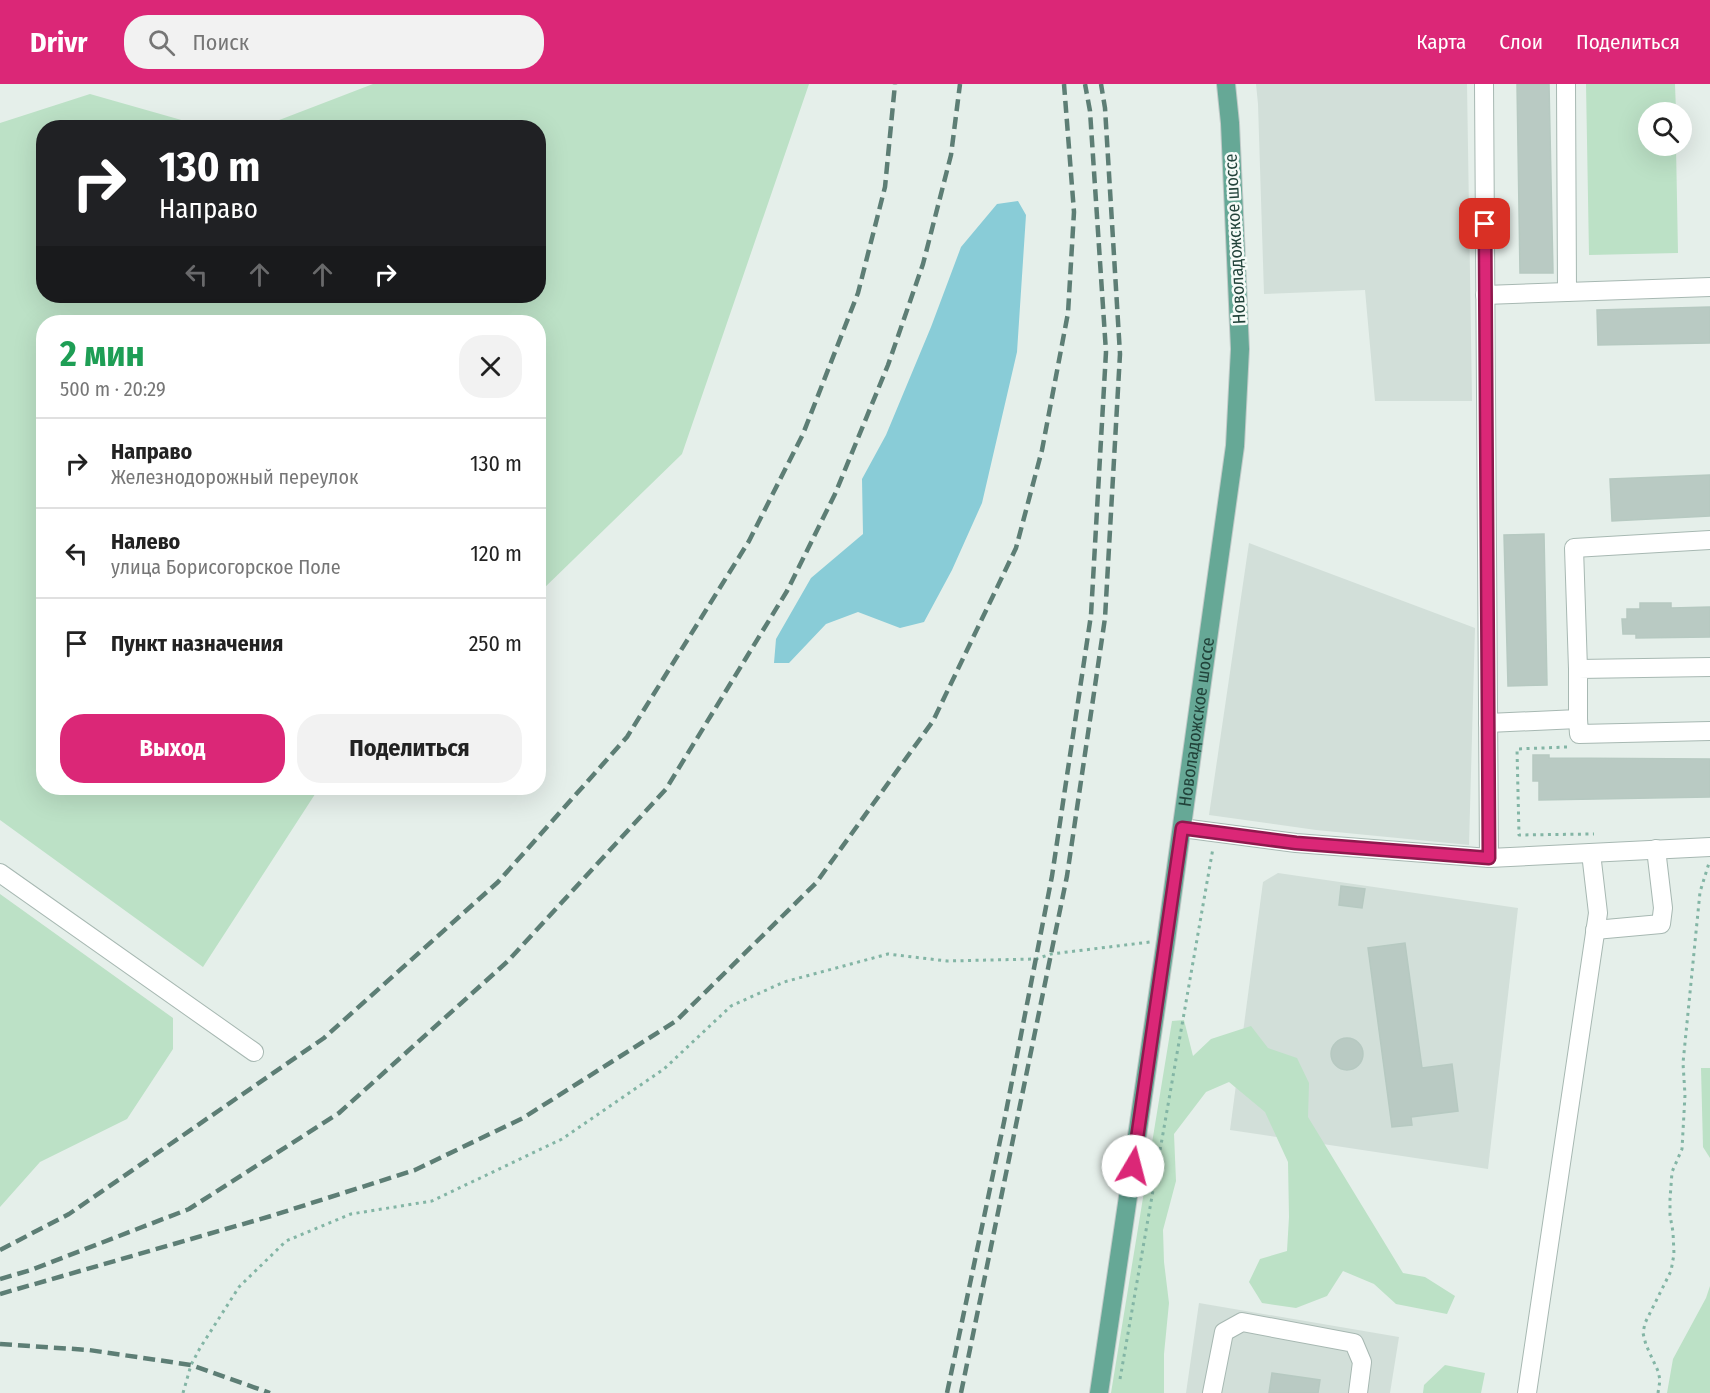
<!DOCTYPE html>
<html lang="ru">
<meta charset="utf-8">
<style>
:root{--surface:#fff;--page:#f2f2f2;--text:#222;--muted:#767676;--line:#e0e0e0;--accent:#db2777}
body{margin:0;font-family:"Fira Sans Condensed",sans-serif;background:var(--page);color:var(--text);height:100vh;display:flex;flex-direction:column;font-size:22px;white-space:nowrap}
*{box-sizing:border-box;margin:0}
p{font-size:20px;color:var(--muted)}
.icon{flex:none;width:33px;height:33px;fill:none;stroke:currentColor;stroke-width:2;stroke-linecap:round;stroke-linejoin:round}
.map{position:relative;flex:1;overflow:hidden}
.panel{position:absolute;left:36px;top:231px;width:510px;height:480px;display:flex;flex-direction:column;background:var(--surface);border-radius:24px;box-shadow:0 6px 24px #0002}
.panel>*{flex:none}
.banner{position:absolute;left:36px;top:36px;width:510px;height:183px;border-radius:24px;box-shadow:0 6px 24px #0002;background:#202124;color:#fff;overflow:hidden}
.controls{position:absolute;left:1638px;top:18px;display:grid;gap:12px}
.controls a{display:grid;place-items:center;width:54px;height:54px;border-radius:50%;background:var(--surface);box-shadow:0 6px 24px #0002;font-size:30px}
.pin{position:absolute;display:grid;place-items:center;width:51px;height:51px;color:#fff;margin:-26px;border-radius:12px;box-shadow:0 3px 9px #0006}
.me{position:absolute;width:66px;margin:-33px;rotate:8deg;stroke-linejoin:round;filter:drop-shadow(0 0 4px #0008)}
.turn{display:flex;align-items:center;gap:21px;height:126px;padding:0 24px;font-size:27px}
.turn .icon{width:78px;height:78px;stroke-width:2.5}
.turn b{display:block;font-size:42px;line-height:51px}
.lanes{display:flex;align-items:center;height:57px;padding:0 24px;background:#0003;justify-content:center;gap:30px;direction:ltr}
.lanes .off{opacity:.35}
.round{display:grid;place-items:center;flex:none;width:63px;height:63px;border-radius:24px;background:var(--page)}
.headline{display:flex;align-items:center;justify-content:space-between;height:102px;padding:0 24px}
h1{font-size:36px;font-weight:700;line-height:45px;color:#1e9e55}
.cta{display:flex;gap:12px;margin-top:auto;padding:12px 24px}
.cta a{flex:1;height:69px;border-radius:24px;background:var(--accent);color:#fff;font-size:24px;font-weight:700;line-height:69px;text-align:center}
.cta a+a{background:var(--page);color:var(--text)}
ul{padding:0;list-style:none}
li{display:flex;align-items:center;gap:18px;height:90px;padding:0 24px;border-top:2px solid var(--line)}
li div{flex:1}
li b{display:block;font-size:22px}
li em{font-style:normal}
header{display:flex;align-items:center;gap:36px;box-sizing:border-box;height:84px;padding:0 30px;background:var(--accent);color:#fff}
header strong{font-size:28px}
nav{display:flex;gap:33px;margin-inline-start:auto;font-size:21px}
.search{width:420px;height:54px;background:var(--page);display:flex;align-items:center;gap:15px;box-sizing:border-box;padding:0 21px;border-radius:24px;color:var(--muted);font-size:22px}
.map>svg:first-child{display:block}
</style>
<header>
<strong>Drivr</strong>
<div class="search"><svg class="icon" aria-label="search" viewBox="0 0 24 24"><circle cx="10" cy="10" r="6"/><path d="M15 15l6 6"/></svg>Поиск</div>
<nav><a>Карта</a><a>Слои</a><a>Поделиться</a></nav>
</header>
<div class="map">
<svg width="1710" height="1309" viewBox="0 0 1710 1309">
<rect width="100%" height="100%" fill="#e5efea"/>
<!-- built -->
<g fill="#d2dfd9">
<path d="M1256,0h211l5,317h-97l-10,-111 -101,4 -6,-190z"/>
<path d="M1249,459l226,85 -6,217 -153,-15 -107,-15z"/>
<path d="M1278,789l240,35 -30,261 -258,-39 33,-248z"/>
<path d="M1199,1219l200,34 -9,56h-204z"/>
</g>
<!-- green -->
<g fill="#bce1c6">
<path d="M373,0h436l-127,370 -143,139 -1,-271h-494v466h275l-116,179 -203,-147v-697l90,-29 116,33 -162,1v168h494v-168l-277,-1z"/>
<path d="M1586,0h89l1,28h-28v34h28l2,107 -89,2z"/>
<path d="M0,810l173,124v31l-46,70 -87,43 -40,45z"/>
<path d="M1184,936l9,36 18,-17 40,-13 17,22 29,10 12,25 -1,34 95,156 22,4 30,19 -8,18 -51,-10 -22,-20 -31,-13 -16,25 -31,12 -34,-5 -13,-21 11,-23 27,-8 2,-34 -1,-55 -23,-50 -36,-30 -23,10 -32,42 2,47 -13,49 1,32 5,41 -5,51v39h-53l61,-372z"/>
<path d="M1701,984h9v90l-7,-11z"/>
<path d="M1710,1202v107h-43l6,-34 33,-61z"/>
<path d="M1445,1281l40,8 -4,20h-58l1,-8z"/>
</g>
<!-- water -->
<path fill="#89ccd7" d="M1018,117l8,14 -9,137 -35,151 -30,67 -28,52 -24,6 -42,-16 -32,12 -37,39h-15l2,-24 35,-61 52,-44 -1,-55 24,-44 45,-108 30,-80 36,-43z"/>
<!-- building -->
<g fill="#b9cac3" stroke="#b6c9c1" stroke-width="1.5">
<path d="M1517,0h32l4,189h-33z"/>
<path d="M1710,223v36l-112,2 -1,-35z"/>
<path d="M1710,391v41l-98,5 -2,-42z"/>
<path d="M1544,450l3,151 -39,1 -4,-151z"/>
<path d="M1640,519h31v5l39,-1v30l-74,1v-4h-13l-1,-15h5v-10h13z"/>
<path d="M1533,671h16v3l161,1v38l-171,3v-19h-6z"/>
<path d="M1341,802l24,3 -3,19 -23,-3z"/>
<path d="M1405,859l17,125 30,-4 6,47 -47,6 1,8 -20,2 -24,-179z"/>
<circle cx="1347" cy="970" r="16"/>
<path d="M1272,1289l48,7 -2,13h-49z"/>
</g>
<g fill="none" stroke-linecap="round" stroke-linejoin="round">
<defs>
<g id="minor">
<path d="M1484,0l5,774"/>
<path d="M1566,0l1,208 143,-5"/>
<path d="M1485,211l82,-3"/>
<path d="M1578,585l-4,-121 136,-8"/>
<path d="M1578,635l1,15 131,-3"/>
<path d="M1488,639l90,-4v-50l132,-2"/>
<path d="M1182,744l114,15 193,15 221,-11"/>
<path d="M0,789l254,179"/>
<path d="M1595,846l66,-6 2,-16 -7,-59"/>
<path d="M1212,1309l12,-61 18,-10 112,21 8,19 -4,31"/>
<path d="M1527,1309l71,-480 -7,-60"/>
</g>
<g id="major">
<path id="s1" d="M1099,1309l67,-453 69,-494 5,-97 -10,-226 -4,-39"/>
</g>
</defs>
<!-- minor casing -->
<use href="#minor" stroke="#a7b8b2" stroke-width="20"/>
<!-- major casing -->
<use href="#major" stroke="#c1cac8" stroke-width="20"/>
<!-- path -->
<g stroke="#83b5a5" stroke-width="3" stroke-dasharray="3 4.5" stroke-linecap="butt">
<path d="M1567,663l-50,2 2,86 75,-1"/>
<path d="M1120,1295l93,-531"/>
<path d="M183,1309l8,-28 9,-17 39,-61 47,-46 65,-27 81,-13 130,-62 102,-70 67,-63 53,-24 104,-28 59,7 89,-2 15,-5 99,-12"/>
<path d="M1658,1309l2,-13 -2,-9 -12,-26 -3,-12 2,-10 26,-52 3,-17 -1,-22 -3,-17v-16l2,-27 10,-23 3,-54 -2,-32 17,-171 9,-29"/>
</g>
<!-- minor -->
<use href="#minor" stroke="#fff" stroke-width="18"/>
<!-- major -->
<use href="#major" stroke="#66a896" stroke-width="18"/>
<!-- rail -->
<g stroke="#5d7e75" stroke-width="4.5" stroke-dasharray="12 6" stroke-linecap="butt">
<path d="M0,1166l69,-36 255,-176 174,-156 129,-145 122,-196 54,-107 55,-141 27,-106 10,-103"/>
<path d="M0,1195l31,-9 158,-61 150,-96 169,-152 158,-172 121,-198 48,-97 53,-129 35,-101 28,-109 9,-71"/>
<path d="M0,1210l271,-78 144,-46 108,-52 153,-97 140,-138 117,-162 83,-173 26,-98 26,-137 6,-101 -10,-128"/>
<path d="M0,1260l89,6 102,15 79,28"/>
<path d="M947,1309l57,-271 48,-246 39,-261 15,-263 -16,-241 -5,-27"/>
<path d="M961,1309l106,-517 38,-258 15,-264 -15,-246 -4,-24"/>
</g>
</g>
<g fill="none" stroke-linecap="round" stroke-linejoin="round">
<defs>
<path id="route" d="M1133,1082l49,-338 114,15 193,15 -4,-634"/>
</defs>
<!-- route casing -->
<use href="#route" stroke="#8e194d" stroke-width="15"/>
<!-- route -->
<use href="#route" stroke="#db2777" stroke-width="10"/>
</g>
<g text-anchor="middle" stroke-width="5" stroke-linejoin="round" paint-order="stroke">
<!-- street labels -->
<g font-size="18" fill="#22433a" stroke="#f6fbf8">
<text transform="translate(1235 155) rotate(-93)" y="6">Новоладожское шоссе</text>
<text dy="6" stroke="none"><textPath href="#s1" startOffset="678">Новоладожское шоссе</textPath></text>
</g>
</g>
</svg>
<div class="controls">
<a><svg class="icon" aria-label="search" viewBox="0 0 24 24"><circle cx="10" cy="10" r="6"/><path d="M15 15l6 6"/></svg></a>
</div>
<div class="pin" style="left:1485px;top:140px;background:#d93025"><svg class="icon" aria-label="arrive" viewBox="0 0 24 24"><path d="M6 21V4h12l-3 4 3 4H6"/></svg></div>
<svg class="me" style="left:1133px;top:1082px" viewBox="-20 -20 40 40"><circle r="19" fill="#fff"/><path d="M0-13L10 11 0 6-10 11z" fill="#db2777"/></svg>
<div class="banner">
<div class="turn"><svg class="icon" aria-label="right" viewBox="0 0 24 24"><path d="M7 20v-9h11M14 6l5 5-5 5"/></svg><div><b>130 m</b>Направо</div></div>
<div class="lanes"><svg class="icon off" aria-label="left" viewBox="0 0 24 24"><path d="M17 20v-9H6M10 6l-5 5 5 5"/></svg><svg class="icon off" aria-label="ahead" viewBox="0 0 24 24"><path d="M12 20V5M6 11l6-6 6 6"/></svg><svg class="icon off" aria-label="ahead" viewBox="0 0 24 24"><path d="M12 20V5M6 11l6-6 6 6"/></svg><svg class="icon" aria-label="right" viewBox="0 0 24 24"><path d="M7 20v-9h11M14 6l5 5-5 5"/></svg></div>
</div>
<section class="panel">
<div class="headline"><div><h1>2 мин</h1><p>500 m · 20:29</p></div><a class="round"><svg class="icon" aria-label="close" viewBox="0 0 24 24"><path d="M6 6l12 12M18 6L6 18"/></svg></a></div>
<ul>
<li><svg class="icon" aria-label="right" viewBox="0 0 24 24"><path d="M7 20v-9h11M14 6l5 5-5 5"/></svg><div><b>Направо</b><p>Железнодорожный переулок</p></div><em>130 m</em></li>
<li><svg class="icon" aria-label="left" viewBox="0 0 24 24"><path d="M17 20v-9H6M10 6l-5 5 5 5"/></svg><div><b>Налево</b><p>улица Борисогорское Поле</p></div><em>120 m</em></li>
<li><svg class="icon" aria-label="arrive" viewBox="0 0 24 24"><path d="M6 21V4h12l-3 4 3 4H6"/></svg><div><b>Пункт назначения</b></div><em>250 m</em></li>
</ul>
<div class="cta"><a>Выход</a><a>Поделиться</a></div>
</section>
</div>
